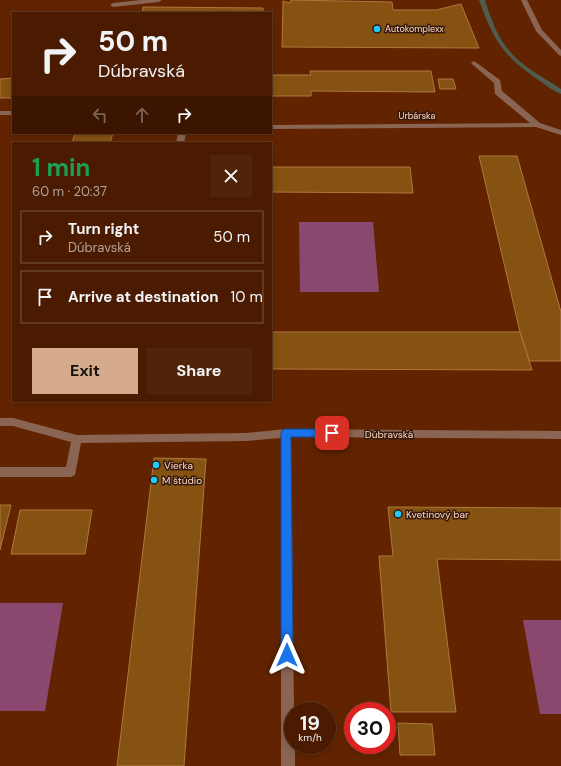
<!DOCTYPE html>
<meta charset="utf-8">
<style>
:root{--surface:#4a1b00;--page:#51240a;--text:#f1f3f6;--muted:#b2a199;--line:#613922;--accent:#d6ab8b}
body{margin:0;font-family:"DM Sans",sans-serif;background:var(--page);color:var(--text);height:100vh;display:flex;flex-direction:column;font-size:15px;white-space:nowrap}
*{box-sizing:border-box;margin:0}
p{font-size:13px;color:var(--muted)}
.icon{flex:none;width:22px;height:22px;fill:none;stroke:currentColor;stroke-width:2;stroke-linecap:round;stroke-linejoin:round}
.map{position:relative;flex:1;overflow:hidden}
.drawer{position:absolute;left:12px;top:142px;width:260px;height:260px;display:flex;flex-direction:column;background:var(--surface);border-radius:0px;box-shadow:0 2px 6px #0003,0 0 0 1px var(--line)}
.drawer>*{flex:none}
.hud{position:absolute;left:12px;top:12px;width:260px;height:122px;border-radius:0px;box-shadow:0 2px 6px #0003,0 0 0 1px var(--line);background:#4a1b00;color:var(--text);overflow:hidden}
.speed{position:absolute;left:284px;top:702px;display:flex;gap:8px;font-size:20px;font-weight:700;text-align:center}
.speed>*{display:grid;place-content:center;width:52px;height:52px;border-radius:50%;background:var(--surface);box-shadow:0 2px 6px #0003,0 0 0 1px var(--line);line-height:1}
.speed small{font-size:10px;font-weight:400}
.speed .limit{border:6px solid #d22;background:#fff;color:#111}
.pin{position:absolute;display:grid;place-items:center;width:34px;height:34px;color:#fff;margin:-17px;border-radius:8px;box-shadow:0 2px 6px #0006}
.me{position:absolute;width:44px;margin:-22px;rotate:0deg;stroke-linejoin:round;filter:drop-shadow(0 0 3px #0008)}
.turn{display:flex;align-items:center;gap:14px;height:84px;padding:0 20px;font-size:18px}
.turn .icon{width:52px;height:52px;stroke-width:2.5}
.turn b{display:block;font-size:28px;line-height:34px}
.lanes{display:flex;align-items:center;height:38px;padding:0 20px;background:#0003;justify-content:center;gap:20px;direction:ltr}
.lanes .off{opacity:.35}
.round{display:grid;place-items:center;flex:none;width:42px;height:42px;border-radius:0px;background:var(--page)}
.headline{display:flex;align-items:center;justify-content:space-between;height:68px;padding:0 20px}
h1{font-size:24px;font-weight:700;line-height:30px;color:#1e9e55}
.primary-button{display:flex;gap:8px;margin-top:auto;padding:8px 20px}
.primary-button a{flex:1;height:46px;border-radius:0px;background:var(--accent);color:#111;font-size:16px;font-weight:700;line-height:46px;text-align:center}
.primary-button a+a{background:var(--page);color:var(--text)}
ul{padding:0;list-style:none}
li{display:flex;align-items:center;gap:12px;height:54px;margin:0 8px 6px;padding:0 12px;border:2px solid var(--line);border-radius:0px}
li div{flex:1}
li b{display:block;font-size:15px}
li em{font-style:normal}
.map>svg:first-child{display:block}
</style>
<div class="map">
<svg width="561" height="766" viewBox="0 0 561 766">
<rect width="100%" height="100%" fill="#622400"/>
<!-- green -->
<g fill="#8a486e">
<path d="M299,222h74l6,70h-79z"/>
<path d="M0,603h63l-18,108h-45z"/>
<path d="M523,620h38v94h-21z"/>
</g>
<g fill="none" stroke-linecap="round" stroke-linejoin="round">
<!-- stream -->
<path fill="#4e5d4f" fill-rule="evenodd" d="M479,0h6c5,16 11,34 22,48 13,18 36,29 54,41v5c-8,-3 -15,-9 -21,-13 -37,-25 -46,-40 -61,-81z"/>
</g>
<!-- building -->
<g fill="#855212" stroke="#ae783e">
<path d="M291,0l101,2 1,8h43l25,-6 18,44 -197,-1 1,-46 7,2z"/>
<path d="M143,7l120,1v5h-121z"/>
<path d="M310,71h121l4,21 -124,-1v5h-40v-21h40z"/>
<path d="M13,78v20h-13v-19z"/>
<path d="M438,79h15l3,10h-16z"/>
<path d="M75,133h38l-3,10h-38z"/>
<path d="M479,156h38l44,156v49h-32l-9,-29z"/>
<path d="M271,167h139l3,26 -142,-1z"/>
<path d="M271,332h249l12,38 -261,-1z"/>
<path d="M154,458l52,1 -22,307h-67z"/>
<path d="M0,505h11l-11,45z"/>
<path d="M388,507l173,1v52l-124,-1 19,153h-65l-12,-156h14z"/>
<path d="M20,510h72l-7,44h-74z"/>
<path d="M398,723l34,1 3,31h-35z"/>
</g>
<g fill="none" stroke-linecap="round" stroke-linejoin="round">
<!-- minor -->
<g fill="#8a6554" fill-rule="evenodd">
<path d="M141,0h21l-3,2 -46,5 -3,-2 3,-2z"/>
<path d="M521,0h6l15,30 19,20v6l-2,-1 -23,-24z"/>
<path d="M474,61l26,19 2,11 38,32 21,7v5l-25,-8 -265,2v-4l259,-2 -35,-29 -1,-11 -22,-19 -1,-1z"/>
<rect x="0" y="111" width="13" height="4"/>
<path d="M178,133h8l-2,10h-8z"/>
<path d="M0,418h13l64,17 169,-2 40,-4 275,2v8l-270,-2 3,274h-1v34h2v21h-14v-328l-35,3 -165,2 -6,32 -4,2h-71v-10h66l5,-25 -58,-16h-13z"/>
</g>
</g>
<!-- route -->
<path fill="#1a73e8" stroke="#114b97" d="M286,429h46l3,1 1,3 -1,3 -3,1h-41l2,218 -2,4 -4,2 -4,-2 -2,-4v-222l1,-3z"/>
<!-- markers -->
<g fill="#21c9fd" stroke="#34190b" stroke-width="1.5">
<circle cx="377" cy="29" r="4"/>
<circle cx="156" cy="465" r="4"/>
<circle cx="154" cy="480" r="4"/>
<circle cx="398" cy="514" r="4"/>
</g>
<g text-anchor="middle" stroke-width="3" stroke-linejoin="round" paint-order="stroke">
<!-- far-poi labels -->
<g font-size="9" fill="#fed7c5" stroke="#34190b" text-anchor="start">
<text x="385" y="32">Autokomplexx</text>
</g>
<!-- far-street labels -->
<g font-size="9" fill="#fed7c5" stroke="#34190b">
<text x="417" y="119">Urbárska</text>
</g>
<!-- street labels -->
<g font-size="10" fill="#fed7c5" stroke="#34190b">
<text x="389" y="438">Dúbravská</text>
</g>
<!-- poi labels -->
<g font-size="10" fill="#fed7c5" stroke="#34190b" text-anchor="start">
<text x="164" y="469">Vierka</text>
<text x="162" y="484">M štúdio</text>
<text x="406" y="518">Kvetinový bar</text>
</g>
</g>
</svg>
<div class="speed"><div>19<small>km/h</small></div><div class="limit">30</div></div>
<div class="pin" style="left:332px;top:433px;background:#d93025"><svg class="icon" aria-label="arrive" viewBox="0 0 24 24"><path d="M6 21V4h12l-3 4 3 4H6"/></svg></div>
<svg class="me" style="left:287px;top:655px" viewBox="-20 -20 40 40"><path d="M0-17L14 15 0 8-14 15z" fill="#1a73e8" stroke="#fff" stroke-width="4"/></svg>
<div class="hud">
<div class="turn"><svg class="icon" aria-label="right" viewBox="0 0 24 24"><path d="M7 20v-9h11M14 6l5 5-5 5"/></svg><div><b>50 m</b>Dúbravská</div></div>
<div class="lanes"><svg class="icon off" aria-label="left" viewBox="0 0 24 24"><path d="M17 20v-9H6M10 6l-5 5 5 5"/></svg><svg class="icon off" aria-label="ahead" viewBox="0 0 24 24"><path d="M12 20V5M6 11l6-6 6 6"/></svg><svg class="icon" aria-label="right" viewBox="0 0 24 24"><path d="M7 20v-9h11M14 6l5 5-5 5"/></svg></div>
</div>
<section class="drawer">
<div class="headline"><div><h1>1 min</h1><p>60 m · 20:37</p></div><a class="round"><svg class="icon" aria-label="close" viewBox="0 0 24 24"><path d="M6 6l12 12M18 6L6 18"/></svg></a></div>
<ul>
<li><svg class="icon" aria-label="right" viewBox="0 0 24 24"><path d="M7 20v-9h11M14 6l5 5-5 5"/></svg><div><b>Turn right</b><p>Dúbravská</p></div><em>50 m</em></li>
<li><svg class="icon" aria-label="arrive" viewBox="0 0 24 24"><path d="M6 21V4h12l-3 4 3 4H6"/></svg><div><b>Arrive at destination</b></div><em>10 m</em></li>
</ul>
<div class="primary-button"><a>Exit</a><a>Share</a></div>
</section>
</div>
